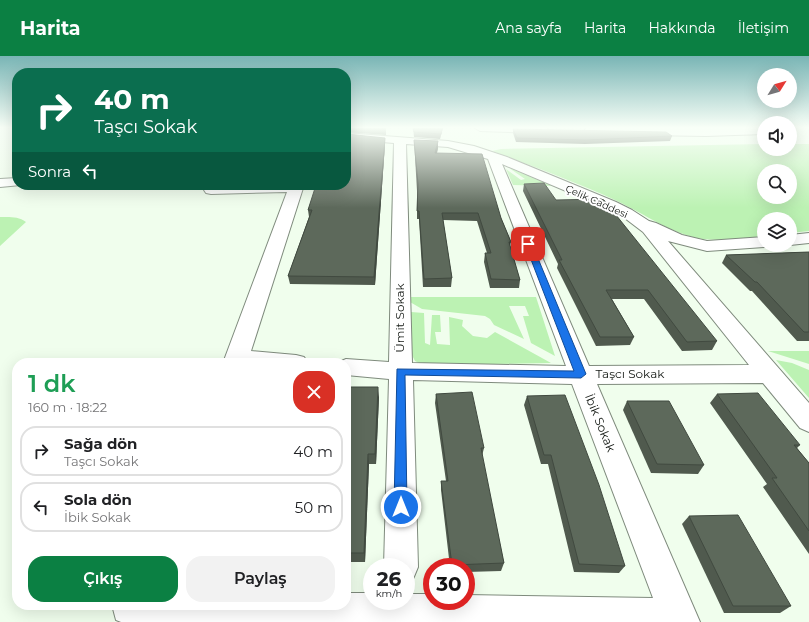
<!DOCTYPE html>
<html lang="tr">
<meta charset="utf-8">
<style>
:root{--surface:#fff;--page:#f2f2f2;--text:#202124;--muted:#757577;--line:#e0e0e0;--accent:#0b8043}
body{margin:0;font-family:Montserrat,sans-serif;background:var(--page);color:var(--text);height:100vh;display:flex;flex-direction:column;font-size:15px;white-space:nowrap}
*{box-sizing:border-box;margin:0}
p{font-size:13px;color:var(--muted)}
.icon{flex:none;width:22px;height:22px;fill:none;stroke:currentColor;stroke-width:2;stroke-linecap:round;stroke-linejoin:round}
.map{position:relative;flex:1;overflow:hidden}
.side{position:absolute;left:12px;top:302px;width:339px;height:252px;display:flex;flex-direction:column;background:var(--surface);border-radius:16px;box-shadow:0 4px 16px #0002}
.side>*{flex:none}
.guide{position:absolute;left:12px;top:12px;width:339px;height:122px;border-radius:16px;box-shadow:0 4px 16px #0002;background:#0b6e4f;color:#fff;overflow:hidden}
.needle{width:26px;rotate:53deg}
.tools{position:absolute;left:757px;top:12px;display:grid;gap:8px}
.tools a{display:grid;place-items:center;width:40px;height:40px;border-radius:50%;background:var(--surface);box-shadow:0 4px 16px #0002;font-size:20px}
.speed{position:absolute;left:363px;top:502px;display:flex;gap:8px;font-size:20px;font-weight:700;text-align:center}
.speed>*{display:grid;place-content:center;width:52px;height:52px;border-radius:50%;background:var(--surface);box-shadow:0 4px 16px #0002;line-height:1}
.speed small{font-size:10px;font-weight:400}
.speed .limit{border:6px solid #d22;background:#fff;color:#111}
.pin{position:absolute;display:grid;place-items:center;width:34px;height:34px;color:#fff;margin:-17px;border-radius:8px;box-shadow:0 2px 6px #0006}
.me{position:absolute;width:44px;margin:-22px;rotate:0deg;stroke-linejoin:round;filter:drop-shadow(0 0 3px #0008)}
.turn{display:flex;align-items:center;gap:14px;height:84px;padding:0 16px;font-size:18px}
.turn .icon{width:52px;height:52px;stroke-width:2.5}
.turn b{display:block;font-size:28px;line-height:34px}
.then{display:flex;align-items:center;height:38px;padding:0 16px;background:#0003;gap:8px;font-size:15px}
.round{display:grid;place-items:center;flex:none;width:42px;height:42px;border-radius:16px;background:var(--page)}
.head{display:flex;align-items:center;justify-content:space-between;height:68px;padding:0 16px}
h1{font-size:24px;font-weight:600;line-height:30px;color:#1e9e55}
.button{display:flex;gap:8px;margin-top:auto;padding:8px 16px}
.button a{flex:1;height:46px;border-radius:16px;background:var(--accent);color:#fff;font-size:16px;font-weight:600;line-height:46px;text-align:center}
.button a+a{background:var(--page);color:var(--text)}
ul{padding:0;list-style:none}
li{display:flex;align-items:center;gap:12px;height:50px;margin:0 8px 6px;padding:0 8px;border:2px solid var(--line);border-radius:16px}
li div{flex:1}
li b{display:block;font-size:15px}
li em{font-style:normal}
header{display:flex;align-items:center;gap:24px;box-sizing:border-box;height:56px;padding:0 20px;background:var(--accent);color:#fff}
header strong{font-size:19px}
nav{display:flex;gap:22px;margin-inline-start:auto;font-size:14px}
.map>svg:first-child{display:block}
</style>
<header>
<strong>Harita</strong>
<nav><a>Ana sayfa</a><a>Harita</a><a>Hakkında</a><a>İletişim</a></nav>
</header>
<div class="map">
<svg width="809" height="566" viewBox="0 0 809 566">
<rect width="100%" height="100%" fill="#f0feed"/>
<!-- green -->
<g fill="#bcf2b3" fill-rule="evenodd">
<path d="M764,88v5h26v-5h19v87l-19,2v-14h-26v17c-20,2 -41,5 -61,3 -32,-5 -58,-25 -86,-38 -41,-19 -83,-34 -125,-50l9,-2zM764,115h26v26h-26z"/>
<path d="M509,112h1l42,18 -39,-1 -7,-16 15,11 4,-1z"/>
<path d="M0,161c9,0 18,-1 26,5l-26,24z"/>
<path d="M410,241h126l19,59 -24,-13 -8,-27h6l-4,-10h-16l15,33 -30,-14 -4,-6 -5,-3 -63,-7 -12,-7z"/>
<path d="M411,256l13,1 1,30 5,2 2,-30h8l1,17h-6l2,12 13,1 -1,-28 14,3 -1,6 11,10 14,2 8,-6 56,31 -128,2 -8,-4 -3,-6z"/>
<path d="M768,295h41v13z"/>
<path d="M776,304l16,3 17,7v28z"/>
</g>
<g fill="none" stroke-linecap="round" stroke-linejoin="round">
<defs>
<g id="minor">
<path d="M475,72h72l1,2 -5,3 -63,-2z"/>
<path d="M586,72h178v6l-58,2 -117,-2 -5,-3z"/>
<path d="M790,72h6l-6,4z"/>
<path d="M346,77l102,8 26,5 33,11 109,45 16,8 17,11 7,2 26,12 25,6 57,-4v8h6l-6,2 -57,4 -39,-10 141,162v29l-9,-4 -37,-45 -166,1 103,238h-579l-5,-2 -4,-15h234v-12h26v8h34v-7h26v7h34v-6l187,3 -81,-214 -159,-4 5,187 -5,12 -7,3v-15h-22l5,-188 -43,-4v-12h-9l9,-4 43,3 5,-219 -48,-4zM406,88l42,3 40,12 78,207 -154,-3zM502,108l104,44 16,8 21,16 106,133 -160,1z"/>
<path d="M17,122v7h4l-21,2v-8z"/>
<path d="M245,129h59l-53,166 45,4 8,2 4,6h-85l64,-171 -76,2 -5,-1 -2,-3 2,-3 5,-1z"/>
<path d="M809,177v10l-19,2v-10z"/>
</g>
</defs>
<!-- minor casing -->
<use href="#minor" stroke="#7f8b7d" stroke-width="2"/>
<!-- minor -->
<use href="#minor" fill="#fff" fill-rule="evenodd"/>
</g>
<!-- wall -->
<g fill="#505a4e">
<path d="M346,72h40v7l-40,-3z"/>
<path d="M413,72h30l-3,11 -26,-2z"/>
<path d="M513,73l159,7 -2,5 -85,3 -69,-2 -3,-9z"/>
<path d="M414,84l24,8 -1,5 64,65 10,24 -1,4 10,34 -1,8h-29l-6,-26 1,-9h2l-10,-32 -34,-1 9,58 -1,9h-28l-4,-68h-2v-28z"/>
<path d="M385,88l-10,141 -85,-1 -2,-8 21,-59 -1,-7z"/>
<path d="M524,128l32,16 161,141 -5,9 -30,1 -38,-52h-32l22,38 -4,8 -34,1 -39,-78 1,-4 -35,-73z"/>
<path d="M809,196v89h-12l-45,-50h-2l-28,-28 4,-8z"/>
<path d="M346,331l33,10 -3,67h-7l-4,98h-19z"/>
<path d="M436,338l48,54 -2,8 22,107 -3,8 -35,1v-5h-16l-9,-77v-9h5l-11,-78z"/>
<path d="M717,338l83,51 -3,3 12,15v91l-46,-67 4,-3 -57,-81z"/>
<path d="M527,340l98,170 -6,7 -45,-1 -26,-108h-7l-17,-59z"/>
<path d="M627,345l77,64 -6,9 -47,-1 -28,-63z"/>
<path d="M689,460l102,90 -11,7h-56l-42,-89z"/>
</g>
<!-- shaded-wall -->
<g fill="#414a40">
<path d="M442,72h1l-3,11 1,-5z"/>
<path d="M385,82v6l-10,141 -1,-8z"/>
<path d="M438,85v7l-3,12v-7z"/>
<path d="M378,331l1,10 -3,67 -1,-10z"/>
<path d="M368,398l1,10 -4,98 -1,-9z"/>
</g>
<!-- building -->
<g fill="#5d695b" stroke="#414a40">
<path d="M413,72h29l-1,6 -27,-2z"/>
<path d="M513,73l153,3 6,4 -86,4 -69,-2z"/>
<path d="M346,78l39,4 -11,139 -86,-1 24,-66h-4l8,-25h30z"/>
<path d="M414,84l24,1 -3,12 47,1 19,64 10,24h-2l11,38 -29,-1 -6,-26h6l-13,-40h-36l10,65 -28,1 -5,-68h-2l1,-27z"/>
<path d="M544,127l12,17 45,-1 3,1 113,141 -30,1 -39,-52h-42l28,47h-34l-41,-77h3l-38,-76z"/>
<path d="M809,196v80h-5l-47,-50h-2l-29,-27z"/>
<path d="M346,331h32l-3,67h-7l-4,99h-18z"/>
<path d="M472,336l12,56h-3l23,115 -52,2 -11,-84h7l-12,-87z"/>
<path d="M758,337l42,52h-6l15,18v68l-37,-53h5l-60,-84z"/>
<path d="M565,339l34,90 26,81 -46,-2 -28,-109h-7l-17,-59z"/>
<path d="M627,345h42l35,64 -47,-1z"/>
<path d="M738,459l53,91h-58l-44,-90z"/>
</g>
<!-- sky -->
<linearGradient id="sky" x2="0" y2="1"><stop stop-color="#79b5b5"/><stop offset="0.47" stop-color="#f8fff7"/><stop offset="1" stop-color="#f8fff7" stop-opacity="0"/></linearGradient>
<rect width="809" height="152" fill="url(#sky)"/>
<!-- route -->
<path fill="#1a73e8" stroke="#114b97" d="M528,186l4,2 54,130 -5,4 -176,-3 2,132 -2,4 -4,2 -5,-2 -2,-4 3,-138 177,2 -49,-127z"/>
<g text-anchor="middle" stroke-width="4" stroke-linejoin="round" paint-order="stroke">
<!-- far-street labels -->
<g font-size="10" fill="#131813" stroke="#fff">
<text transform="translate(597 145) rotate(24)" y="4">Çelik Caddesi</text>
</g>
<!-- street labels -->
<g font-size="12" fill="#131813" stroke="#fff">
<text transform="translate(400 262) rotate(-90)" y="4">Ümit Sokak</text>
<text x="630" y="322">Taşcı Sokak</text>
<text transform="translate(600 367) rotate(68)" y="4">İbik Sokak</text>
</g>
</g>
</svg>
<div class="tools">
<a><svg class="needle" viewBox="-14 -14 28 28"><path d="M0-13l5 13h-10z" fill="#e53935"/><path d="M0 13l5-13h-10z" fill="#757577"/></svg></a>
<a><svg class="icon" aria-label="sound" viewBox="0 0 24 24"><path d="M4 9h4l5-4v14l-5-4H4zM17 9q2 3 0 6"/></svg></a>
<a><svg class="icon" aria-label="search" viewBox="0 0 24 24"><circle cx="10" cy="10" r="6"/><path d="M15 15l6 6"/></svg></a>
<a><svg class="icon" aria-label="layers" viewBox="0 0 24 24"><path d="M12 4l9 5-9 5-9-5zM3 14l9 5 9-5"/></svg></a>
</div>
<div class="speed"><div>26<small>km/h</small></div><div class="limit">30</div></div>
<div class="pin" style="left:528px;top:188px;background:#d93025"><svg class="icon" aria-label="arrive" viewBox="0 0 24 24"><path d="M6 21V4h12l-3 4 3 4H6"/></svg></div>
<svg class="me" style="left:401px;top:451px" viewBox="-20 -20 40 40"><circle r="17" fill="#1a73e8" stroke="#fff" stroke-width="3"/><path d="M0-11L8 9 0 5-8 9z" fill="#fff"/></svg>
<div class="guide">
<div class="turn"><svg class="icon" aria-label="right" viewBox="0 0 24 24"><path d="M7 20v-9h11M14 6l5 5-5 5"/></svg><div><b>40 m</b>Taşcı Sokak</div></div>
<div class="then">Sonra<svg class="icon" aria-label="left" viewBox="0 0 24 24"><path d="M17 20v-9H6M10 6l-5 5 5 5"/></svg></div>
</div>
<section class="side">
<div class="head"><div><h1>1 dk</h1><p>160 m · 18:22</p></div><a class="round" style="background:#d93025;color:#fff"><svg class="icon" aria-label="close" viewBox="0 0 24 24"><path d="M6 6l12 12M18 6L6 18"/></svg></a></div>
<ul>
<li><svg class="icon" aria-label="right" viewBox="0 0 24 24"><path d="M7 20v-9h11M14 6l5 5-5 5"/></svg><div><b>Sağa dön</b><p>Taşcı Sokak</p></div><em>40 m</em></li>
<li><svg class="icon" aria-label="left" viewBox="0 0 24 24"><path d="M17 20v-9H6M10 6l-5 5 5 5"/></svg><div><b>Sola dön</b><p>İbik Sokak</p></div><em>50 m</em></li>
</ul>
<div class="button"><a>Çıkış</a><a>Paylaş</a></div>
</section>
</div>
